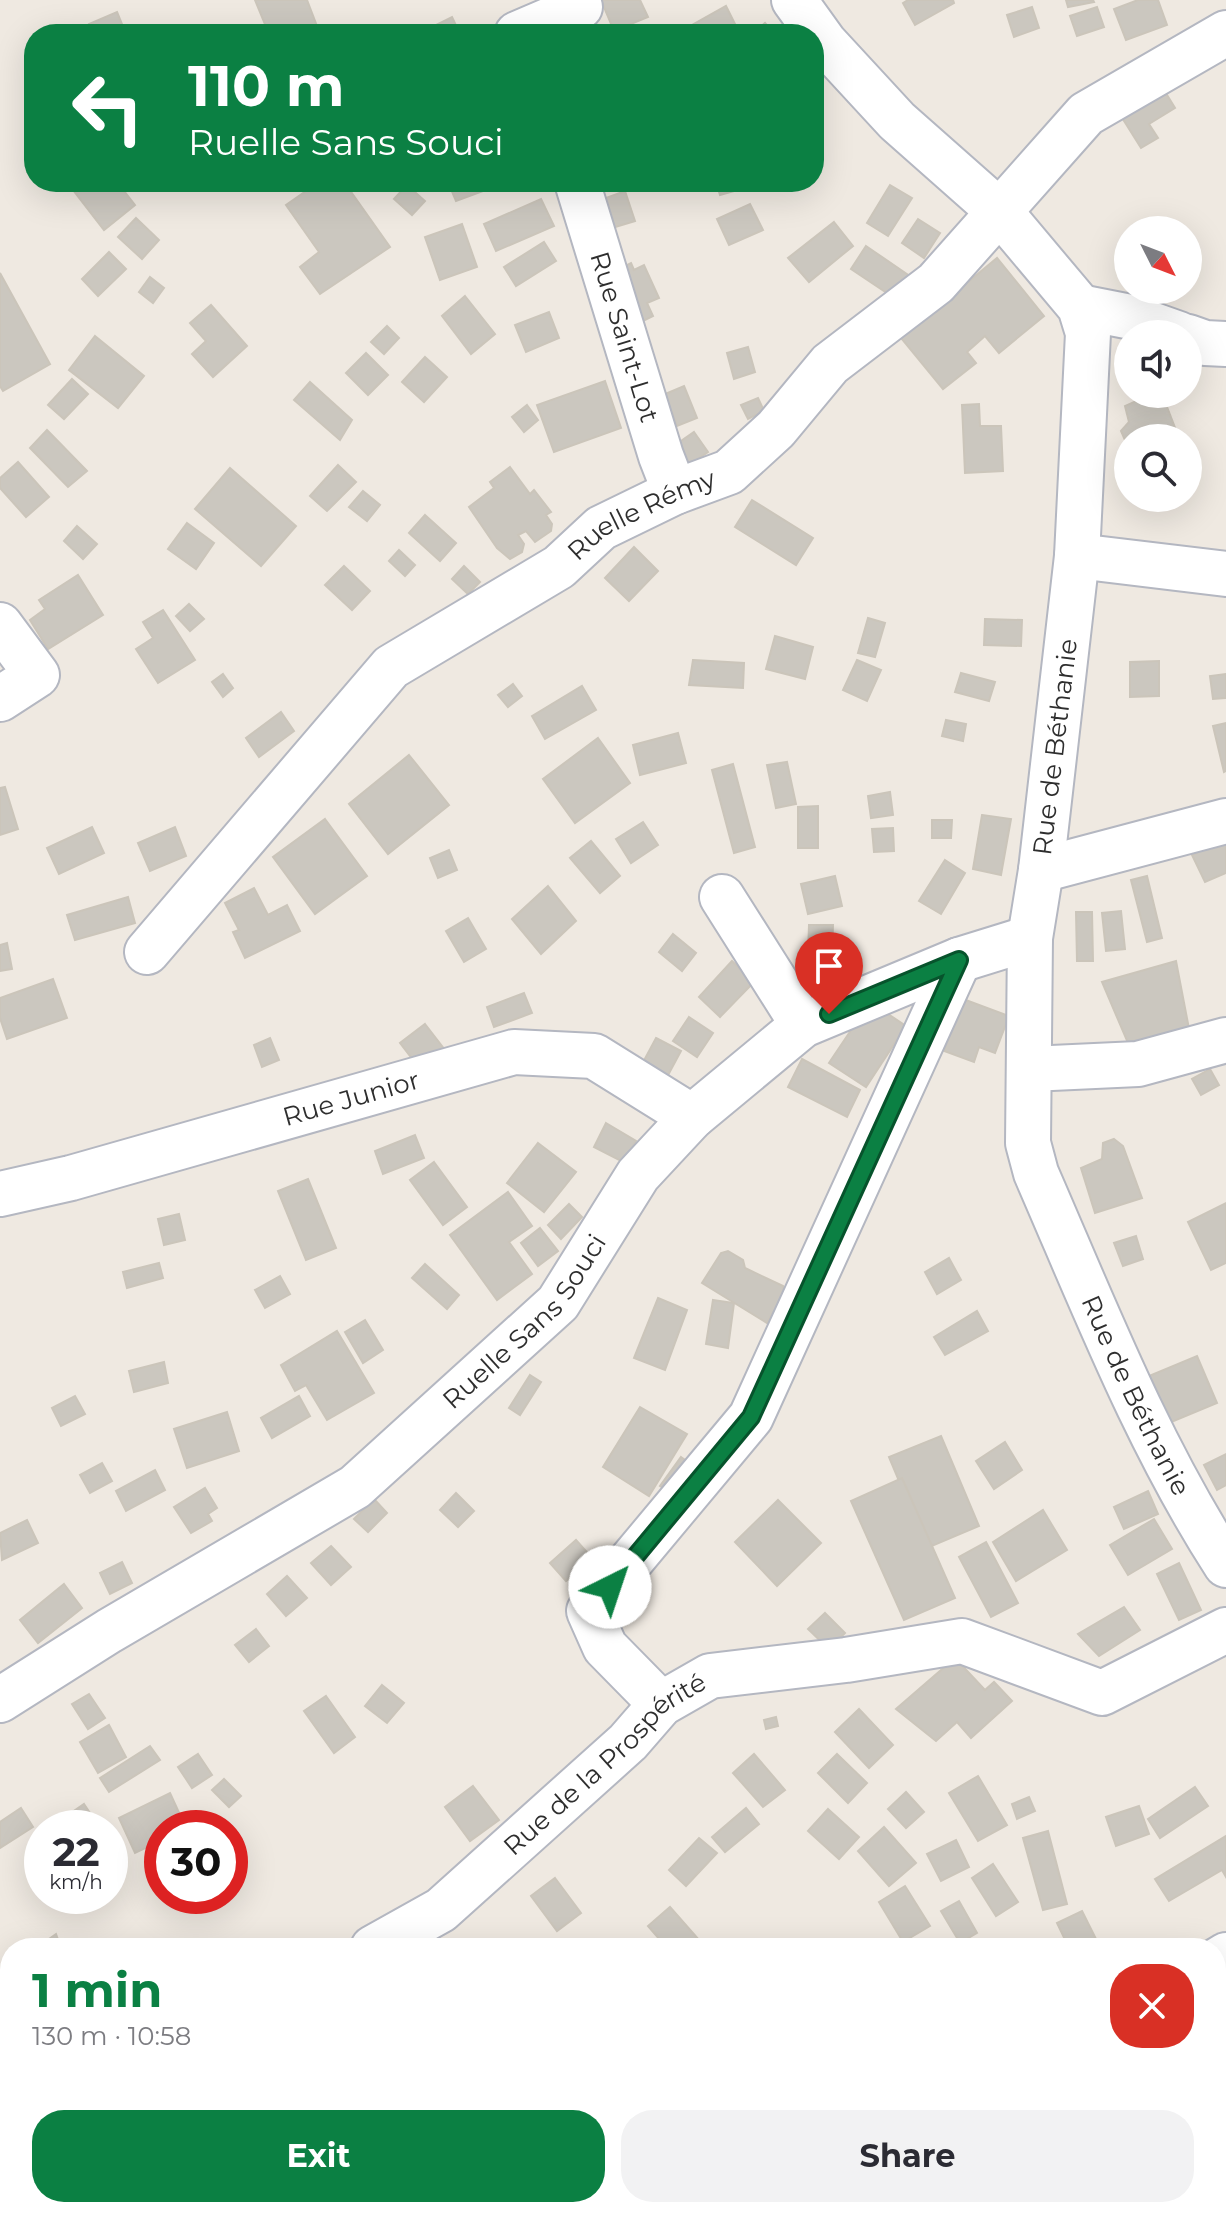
<!DOCTYPE html>
<meta charset="utf-8">
<style>
:root{--surface:#fff;--page:#f2f2f3;--text:#2b2b33;--muted:#7c7c81;--accent:#0b8043}
body{margin:0;font-family:Montserrat,sans-serif;background:var(--page);color:var(--text);height:100vh;display:flex;flex-direction:column;font-size:30px;white-space:nowrap}
*{box-sizing:border-box;margin:0}
p{font-size:26px;color:var(--muted)}
.icon{flex:none;width:44px;height:44px;fill:none;stroke:currentColor;stroke-width:2;stroke-linecap:round;stroke-linejoin:round}
.map{position:relative;flex:1;overflow:hidden}
.details{position:absolute;left:0px;top:1938px;width:1226px;height:280px;display:flex;flex-direction:column;background:var(--surface);border-radius:32px 32px 0 0;box-shadow:0 8px 32px #0002}
.details>*{flex:none}
.banner{position:absolute;left:24px;top:24px;width:800px;height:168px;border-radius:32px;box-shadow:0 8px 32px #0002;background:#0b8043;color:#fff;overflow:hidden}
.needle{width:52px;rotate:132deg}
.tools{position:absolute;left:1114px;top:216px;display:grid;gap:16px}
.tools a{display:grid;place-items:center;width:88px;height:88px;border-radius:50%;background:var(--surface);box-shadow:0 8px 32px #0002;font-size:40px}
.speed{position:absolute;left:24px;top:1810px;display:flex;gap:16px;font-size:40px;font-weight:700;text-align:center}
.speed>*{display:grid;place-content:center;width:104px;height:104px;border-radius:50%;background:var(--surface);box-shadow:0 8px 32px #0002;line-height:1}
.speed small{font-size:20px;font-weight:400}
.speed .limit{border:12px solid #d22;background:#fff;color:#111}
.pin{position:absolute;display:grid;place-items:center;width:68px;height:68px;color:#fff;margin:-82px -34px;border-radius:50% 50% 50% 0;rotate:-45deg;box-shadow:0 0 8px #0007}
.pin .icon{rotate:45deg}
.me{position:absolute;width:88px;margin:-44px;rotate:41deg;stroke-linejoin:round;filter:drop-shadow(0 0 6px #0008)}
.turn{display:flex;align-items:center;gap:28px;height:168px;padding:0 32px;font-size:36px}
.turn .icon{width:104px;height:104px;stroke-width:2.5}
.turn b{display:block;font-size:56px;line-height:68px}
.round{display:grid;place-items:center;flex:none;width:84px;height:84px;border-radius:32px;background:var(--page)}
.headline{display:flex;align-items:center;justify-content:space-between;height:136px;padding:0 32px}
h1{font-size:48px;font-weight:700;line-height:60px;color:var(--accent)}
.action{display:flex;gap:16px;margin-top:auto;padding:16px 32px}
.action a{flex:1;height:92px;border-radius:32px;background:var(--accent);color:#fff;font-size:32px;font-weight:700;line-height:92px;text-align:center}
.action a+a{background:var(--page);color:var(--text)}
.map>svg:first-child{display:block}
</style>
<div class="map">
<svg width="1226" height="2218" viewBox="0 0 1226 2218">
<rect width="100%" height="100%" fill="#efe9e1"/>
<!-- building -->
<g fill="#cbc7bf" stroke="#cbc5ba" stroke-width="2">
<path d="M255,0h52l13,34h-51z"/>
<path d="M601,0h39l8,17 -34,14z"/>
<path d="M908,0h45l1,3 -39,22 -12,-22z"/>
<path d="M1066,0h27l1,2 -26,5z"/>
<path d="M1138,0h20l9,25 -41,15 -12,-31z"/>
<path d="M726,6l14,28h-64z"/>
<path d="M1032,7l7,21 -25,9 -7,-22z"/>
<path d="M1097,7l7,20 -27,9 -7,-20z"/>
<path d="M117,12l9,22h-33l-4,-10z"/>
<path d="M452,17l8,17h-42z"/>
<path d="M765,23l10,11h-23z"/>
<path d="M1164,90l11,18 -26,16 9,14 -17,10 -20,-32z"/>
<path d="M84,182h33l18,23 -31,25 -31,-40z"/>
<path d="M319,182h25l46,65 -70,47 -20,-27 19,-15 -33,-47z"/>
<path d="M448,182h35l3,8 -30,11z"/>
<path d="M716,182h38l1,3 -35,10z"/>
<path d="M407,185l18,16 -13,14 -18,-16z"/>
<path d="M890,185l22,13 -24,38 -21,-13z"/>
<path d="M625,191l10,30 -23,7 -9,-29z"/>
<path d="M541,199l13,27 -58,25 -12,-27z"/>
<path d="M750,204l13,26 -34,15 -12,-26z"/>
<path d="M136,218l23,22 -17,19 -24,-22z"/>
<path d="M918,219l22,14 -16,25 -22,-15z"/>
<path d="M834,222l19,24 -44,36 -21,-24z"/>
<path d="M462,224l15,43 -37,13 -15,-43z"/>
<path d="M544,242l12,19 -40,25 -12,-19z"/>
<path d="M866,246l51,35 -15,22 -51,-34z"/>
<path d="M109,252l17,17 -28,27 -16,-17z"/>
<path d="M997,258l47,58 -45,37 -14,-17 -18,16 9,11 -33,26 -42,-51z"/>
<path d="M631,263l3,7 10,-5 15,33 -12,5 6,13 -18,9 -24,-52z"/>
<path d="M0,273l50,91 -47,27 -3,-5z"/>
<path d="M150,277l14,11 -11,15 -14,-11z"/>
<path d="M465,296l30,38 -24,20 -29,-38z"/>
<path d="M211,305l36,41 -34,31 -21,-23 14,-13 -16,-18z"/>
<path d="M549,312l10,26 -33,14 -11,-27z"/>
<path d="M387,326l12,12 -15,16 -13,-12z"/>
<path d="M95,336l49,40 -26,32 -49,-38z"/>
<path d="M748,347l7,25 -21,7 -7,-26z"/>
<path d="M366,353l22,22 -20,20 -22,-22z"/>
<path d="M425,357l22,20 -23,25 -22,-20z"/>
<path d="M72,379l16,15 -24,25 -16,-14z"/>
<path d="M605,381l16,47 -67,24 -17,-47z"/>
<path d="M310,382l42,38 -12,20 -46,-40z"/>
<path d="M684,386l13,32 -20,8 -12,-32z"/>
<path d="M1152,394h10l17,44h-51v9l-7,-16 8,-9 -4,-16z"/>
<path d="M758,398l6,13 -16,8 -7,-14z"/>
<path d="M979,404l1,22h21l2,45 -38,2 -3,-68z"/>
<path d="M527,405l11,15 -14,12 -12,-15z"/>
<path d="M47,430l40,41 -19,16 -38,-39z"/>
<path d="M694,432l14,20 -23,16 -14,-20z"/>
<path d="M1128,450v29l-8,-19z"/>
<path d="M18,462l31,35 -23,20 -26,-29v-10z"/>
<path d="M338,465l18,17 -29,29 -17,-15z"/>
<path d="M510,467l20,27 4,-4 17,22 -5,3 6,9 -1,7 -16,11 -9,-11 -8,4 6,9 -2,8 -12,7 -13,-11 -28,-41 25,-19 -4,-6z"/>
<path d="M230,468l66,58 -35,40 -66,-57z"/>
<path d="M363,491l17,14 -13,16 -18,-14z"/>
<path d="M752,500l61,38 -17,27 -61,-38z"/>
<path d="M425,515l31,28 -16,18 -31,-28z"/>
<path d="M187,523l27,20 -18,26 -28,-20z"/>
<path d="M77,526l20,18 -14,15 -19,-18z"/>
<path d="M634,547l24,24 -29,30 -24,-23z"/>
<path d="M399,550l16,15 -10,11 -16,-15z"/>
<path d="M344,566l26,25 -18,19 -27,-25z"/>
<path d="M464,566l16,16 -12,12 -16,-15z"/>
<path d="M78,575l25,40 -55,34 -18,-29 15,-11 -6,-9z"/>
<path d="M189,604l15,15 -14,12 -14,-15z"/>
<path d="M163,610l32,50 -37,23 -22,-34 17,-11 -10,-16z"/>
<path d="M868,618l17,5 -10,34 -17,-4z"/>
<path d="M985,619l37,1 -1,26 -37,-1z"/>
<path d="M775,636l38,11 -8,32 -39,-10z"/>
<path d="M693,660l51,3 -1,25 -54,-3z"/>
<path d="M857,660l24,10 -14,31 -24,-11z"/>
<path d="M1159,661v35l-29,1v-35z"/>
<path d="M961,673l34,9 -6,19 -34,-9z"/>
<path d="M223,674l10,14 -10,9 -11,-15z"/>
<path d="M1226,674v24l-13,1 -3,-23z"/>
<path d="M513,684l9,12 -14,11 -10,-12z"/>
<path d="M582,686l14,24 -51,29 -13,-23z"/>
<path d="M281,712l13,19 -35,26 -13,-19z"/>
<path d="M946,720l20,4 -3,17 -21,-5z"/>
<path d="M1226,723v48l-2,1 -11,-46z"/>
<path d="M678,733l8,30 -46,12 -7,-30z"/>
<path d="M598,738l32,45 -55,40 -32,-44z"/>
<path d="M409,755l40,50 -61,49 -39,-50z"/>
<path d="M787,762l9,42 -20,4 -9,-43z"/>
<path d="M733,764l22,83 -21,6 -22,-83z"/>
<path d="M5,787l13,42 -18,6v-47z"/>
<path d="M890,792l3,23 -22,3 -3,-22z"/>
<path d="M818,806v42h-20v-41z"/>
<path d="M982,815l29,4 -10,56 -28,-6z"/>
<path d="M325,819l42,57 -52,38 -42,-57z"/>
<path d="M932,820h20l-1,18h-19z"/>
<path d="M643,822l15,23 -27,18 -15,-24z"/>
<path d="M92,827l12,26 -45,21 -12,-26z"/>
<path d="M175,827l11,29 -36,15 -12,-28z"/>
<path d="M893,828l1,23 -20,1 -2,-23z"/>
<path d="M1226,839v34l-21,9 -13,-27z"/>
<path d="M591,841l29,35 -20,17 -30,-35z"/>
<path d="M449,850l8,20 -19,8 -8,-20z"/>
<path d="M945,860l20,13 -24,41 -22,-13z"/>
<path d="M835,876l7,30 -34,8 -7,-30z"/>
<path d="M1147,876l15,62 -15,4 -16,-62z"/>
<path d="M548,886l28,35 -35,33 -29,-35z"/>
<path d="M254,888l14,27 19,-10 13,26 -55,27 -12,-26 6,-2 -14,-27z"/>
<path d="M128,897l7,26 -60,17 -8,-25z"/>
<path d="M1121,911l4,38 -19,2 -4,-38z"/>
<path d="M1076,912h16l1,49h-16z"/>
<path d="M468,918l18,31 -22,13 -18,-31z"/>
<path d="M809,925h24l-1,29h-24z"/>
<path d="M673,934l23,19 -14,18 -23,-19z"/>
<path d="M7,943l5,26 -12,2v-26z"/>
<path d="M732,961l22,21 -34,35 -21,-20z"/>
<path d="M1176,961l14,73 -62,9 -26,-61z"/>
<path d="M53,979l14,39 -60,21 -7,-21v-20z"/>
<path d="M524,993l8,20 -38,14 -7,-20z"/>
<path d="M963,999l46,17 -14,37 -16,-6 -5,15 -30,-11z"/>
<path d="M870,1002l36,24 -40,61 -37,-24z"/>
<path d="M689,1017l24,16 -16,24 -24,-16z"/>
<path d="M425,1024l27,35 -25,19 -27,-35z"/>
<path d="M270,1038l9,22 -17,7 -8,-22z"/>
<path d="M656,1038l25,13 -15,28 -25,-13z"/>
<path d="M802,1059l58,31 -13,27 -59,-30z"/>
<path d="M1210,1069l9,16 -18,10 -9,-16z"/>
<path d="M606,1123l30,18 -11,22 -31,-16z"/>
<path d="M415,1135l9,23 -41,16 -8,-23z"/>
<path d="M1114,1139l9,7 19,52 -47,15 -14,-45 21,-9 1,-16z"/>
<path d="M538,1143l38,29 -32,40 -37,-29z"/>
<path d="M434,1162l33,45 -24,18 -33,-45z"/>
<path d="M308,1179l28,69 -30,12 -28,-69z"/>
<path d="M508,1192l24,34 -23,16 23,32 -35,26 -47,-65z"/>
<path d="M1226,1203v60l-15,7 -23,-48z"/>
<path d="M569,1204l13,13 -21,22 -13,-14z"/>
<path d="M179,1214l6,26 -21,5 -6,-26z"/>
<path d="M540,1228l18,23 -20,15 -17,-23z"/>
<path d="M1136,1236l7,23 -20,7 -9,-23z"/>
<path d="M728,1251l15,9 2,8 38,18 1,8 -17,29 -65,-40 19,-30z"/>
<path d="M949,1258l12,22 -24,14 -12,-22z"/>
<path d="M159,1263l4,15 -36,10 -4,-16z"/>
<path d="M425,1264l34,31 -12,14 -35,-31z"/>
<path d="M280,1276l10,18 -25,14 -10,-18z"/>
<path d="M658,1298l29,12 -22,60 -31,-12z"/>
<path d="M713,1300l21,3 -6,45 -22,-4z"/>
<path d="M977,1311l11,20 -43,24 -11,-18z"/>
<path d="M365,1320l18,30 -20,13 -18,-31z"/>
<path d="M337,1331l37,62 -47,27 -21,-35 -11,6 -14,-26z"/>
<path d="M1197,1356l20,47 -48,20 -20,-47z"/>
<path d="M164,1362l4,21 -34,9 -5,-21z"/>
<path d="M530,1375l11,7 -21,33 -11,-7z"/>
<path d="M75,1396l10,18 -24,12 -9,-18z"/>
<path d="M299,1396l11,20 -38,22 -11,-20z"/>
<path d="M640,1407l47,27 -38,62 -46,-29z"/>
<path d="M227,1412l12,39 -52,17 -13,-39z"/>
<path d="M941,1436l38,90 -52,22 -38,-91z"/>
<path d="M1005,1442l17,28 -28,19 -18,-28z"/>
<path d="M1226,1454v31l-9,5 -13,-25z"/>
<path d="M681,1457l22,16 -20,28 -23,-15z"/>
<path d="M102,1463l10,18 -22,12 -10,-18z"/>
<path d="M155,1470l10,20 -39,21 -10,-20z"/>
<path d="M902,1478l53,120 -51,22 -53,-119z"/>
<path d="M205,1488l12,20 -9,6 4,7 -21,12 -17,-26z"/>
<path d="M1148,1491l10,23 -34,15 -10,-22z"/>
<path d="M456,1493l18,18 -16,16 -18,-17z"/>
<path d="M374,1499l13,14 -19,19 -14,-13z"/>
<path d="M778,1500l43,43 -44,43 -42,-44z"/>
<path d="M1043,1510l24,40 -51,31 -23,-39z"/>
<path d="M1154,1519l18,30 -44,26 -18,-30z"/>
<path d="M27,1520l11,23 -36,17 -2,-27z"/>
<path d="M576,1540l16,18 -26,23 -16,-18z"/>
<path d="M986,1542l32,61 -27,14 -32,-60z"/>
<path d="M331,1546l20,21 -20,18 -20,-22z"/>
<path d="M122,1562l10,21 -22,11 -10,-21z"/>
<path d="M1179,1563l22,47 -22,10 -22,-46z"/>
<path d="M287,1576l20,22 -21,18 -19,-22z"/>
<path d="M64,1584l18,24 -44,35 -18,-23z"/>
<path d="M1124,1607l16,23 -41,26 -21,-22z"/>
<path d="M825,1613l20,20 -16,16 -21,-20z"/>
<path d="M256,1629l13,17 -20,16 -14,-17z"/>
<path d="M955,1658l30,32 9,-8 18,19 -41,37 -14,-16 -21,19 -40,-32z"/>
<path d="M382,1685l22,18 -17,20 -22,-17z"/>
<path d="M89,1694l16,24 -17,11 -16,-25z"/>
<path d="M326,1696l29,41 -21,16 -30,-42z"/>
<path d="M859,1709l34,36 -24,23 -34,-36z"/>
<path d="M776,1717l2,9 -12,3 -2,-9z"/>
<path d="M109,1725l17,32 -28,16 -18,-31z"/>
<path d="M150,1746l10,14 -51,32 -9,-14z"/>
<path d="M198,1754l14,21 -20,13 -14,-21z"/>
<path d="M754,1754l31,36 -22,17 -30,-34z"/>
<path d="M837,1754l30,29 -19,20 -30,-30z"/>
<path d="M978,1776l29,49 -29,16 -29,-48z"/>
<path d="M224,1779l17,17 -12,11 -17,-17z"/>
<path d="M473,1786l26,34 -29,21 -25,-34z"/>
<path d="M1195,1787l13,19 -48,32 -12,-19z"/>
<path d="M906,1792l18,20 -18,16 -18,-19z"/>
<path d="M170,1793l16,35h-24v12l-27,13 -16,-35z"/>
<path d="M1029,1797l6,14 -18,8 -5,-15z"/>
<path d="M84,1804l16,24h-33l-6,-8z"/>
<path d="M1139,1806l10,28 -33,12 -10,-29z"/>
<path d="M21,1808l12,19 -33,21v-26z"/>
<path d="M746,1808l13,16 -34,28 -13,-15z"/>
<path d="M828,1809l31,28 -20,22 -31,-28z"/>
<path d="M884,1827l32,36 -27,23 -31,-35z"/>
<path d="M1048,1831l19,73 -24,6 -20,-72z"/>
<path d="M1226,1836v41l-4,-7 -53,31 -14,-22z"/>
<path d="M699,1838l18,15 -31,33 -17,-16z"/>
<path d="M956,1840l13,27 -28,14 -14,-27z"/>
<path d="M993,1864l25,38 -22,14 -24,-38z"/>
<path d="M555,1878l26,35 -24,18 -26,-35z"/>
<path d="M905,1886l25,40 -27,16 -24,-40z"/>
<path d="M959,1901l18,32 -17,10 -19,-32z"/>
<path d="M670,1907l29,33 -9,8h-23l-19,-22z"/>
<path d="M1082,1911l16,32 -11,5h-18l-12,-25z"/>
<path d="M56,1934l5,14h-21l-1,-2z"/>
<path d="M1226,2013v57l-5,3 -5,-9v-45z"/>
<path d="M10,2030v27l-8,2 -2,-27z"/>
<path d="M830,2208h36l4,10h-35z"/>
<path d="M875,2208h36l3,10h-36z"/>
</g>
<g fill="none" stroke-linecap="round" stroke-linejoin="round">
<defs>
<g id="minor">
<path id="s1" d="M794,0l31,43 72,78 104,92 79,94 8,26 -11,223 -36,314 -11,68 -2,205 8,30c58,133 111,270 190,392"/>
<path d="M517,34l63,-27"/>
<path id="s2" d="M577,182l84,274 14,36"/>
<path d="M1080,307l51,10 48,17"/>
<path d="M1188,337l17,6 21,1"/>
<path d="M1077,556l149,18"/>
<path d="M0,625l37,50 -37,24"/>
<path d="M1041,870l185,-49"/>
<path d="M722,897l81,128"/>
<path id="s3" d="M147,952l244,-285 168,-100 42,-39 74,-36 54,-20 47,-43 54,-65 106,-81 150,-169 140,-81"/>
<path d="M1030,1069l108,-5 88,-24"/>
<path id="s4" d="M0,1194l71,-16 443,-126 80,4 98,61"/>
<path id="s5" d="M0,1700l109,-69 246,-144 203,-184 80,-128 54,-58 111,-92 156,-65 71,-22"/>
<path d="M661,1704l-56,-57 -16,-36 162,-194 208,-457"/>
<path id="s6" d="M373,1948l68,-38 187,-168 33,-38 49,-28 136,-16 116,-19 140,52 124,-63"/>
<path d="M1216,1961l10,-6"/>
<path d="M0,2124l10,-4"/>
<path d="M0,2189l8,29"/>
<path d="M521,2208l8,10"/>
<path d="M744,2218l15,-10"/>
</g>
</defs>
<!-- minor casing -->
<use href="#minor" stroke="#b4b7c1" stroke-width="48"/>
<!-- minor -->
<use href="#minor" stroke="#fff" stroke-width="44"/>
</g>
<g fill="none" stroke-linecap="round" stroke-linejoin="round">
<defs>
<path id="route" d="M610,1587l141,-170 208,-457 -130,54"/>
</defs>
<!-- route casing -->
<use href="#route" stroke="#07532c" stroke-width="20"/>
<!-- route -->
<use href="#route" stroke="#0b8043" stroke-width="14"/>
</g>
<g text-anchor="middle" stroke-width="6" stroke-linejoin="round" paint-order="stroke">
<!-- street labels -->
<g font-size="26" fill="#2e2e2e" stroke="#fff">
<text dy="9" stroke="none"><textPath href="#s2" startOffset="162">Rue Saint-Lot</textPath></text>
<text dy="9" stroke="none"><textPath href="#s3" startOffset="670">Ruelle Rémy</textPath></text>
<text transform="translate(1055 747) rotate(-83)" y="9">Rue de Béthanie</text>
<text dy="9" stroke="none"><textPath href="#s4" startOffset="364">Rue Junior</textPath></text>
<text dy="9" stroke="none"><textPath href="#s5" startOffset="652">Ruelle Sans Souci</textPath></text>
<text dy="9" stroke="none"><textPath href="#s1" startOffset="1536">Rue de Béthanie</textPath></text>
<text dy="9" stroke="none"><textPath href="#s6" startOffset="298">Rue de la Prospérité</textPath></text>
</g>
</g>
</svg>
<div class="tools">
<a><svg class="needle" viewBox="-14 -14 28 28"><path d="M0-13l5 13h-10z" fill="#e53935"/><path d="M0 13l5-13h-10z" fill="#7c7c81"/></svg></a>
<a><svg class="icon" aria-label="sound" viewBox="0 0 24 24"><path d="M4 9h4l5-4v14l-5-4H4zM17 9q2 3 0 6"/></svg></a>
<a><svg class="icon" aria-label="search" viewBox="0 0 24 24"><circle cx="10" cy="10" r="6"/><path d="M15 15l6 6"/></svg></a>
</div>
<div class="speed"><div>22<small>km/h</small></div><div class="limit">30</div></div>
<div class="pin" style="left:829px;top:1014px;background:#d93025"><svg class="icon" aria-label="arrive" viewBox="0 0 24 24"><path d="M6 21V4h12l-3 4 3 4H6"/></svg></div>
<svg class="me" style="left:610px;top:1587px" viewBox="-20 -20 40 40"><circle r="19" fill="#fff"/><path d="M0-13L10 11 0 6-10 11z" fill="#0b8043"/></svg>
<div class="banner">
<div class="turn"><svg class="icon" aria-label="left" viewBox="0 0 24 24"><path d="M17 20v-9H6M10 6l-5 5 5 5"/></svg><div><b>110 m</b>Ruelle Sans Souci</div></div>
</div>
<section class="details">
<div class="headline"><div><h1>1 min</h1><p>130 m · 10:58</p></div><a class="round" style="background:#d93025;color:#fff"><svg class="icon" aria-label="close" viewBox="0 0 24 24"><path d="M6 6l12 12M18 6L6 18"/></svg></a></div>
<div class="action"><a>Exit</a><a>Share</a></div>
</section>
</div>
